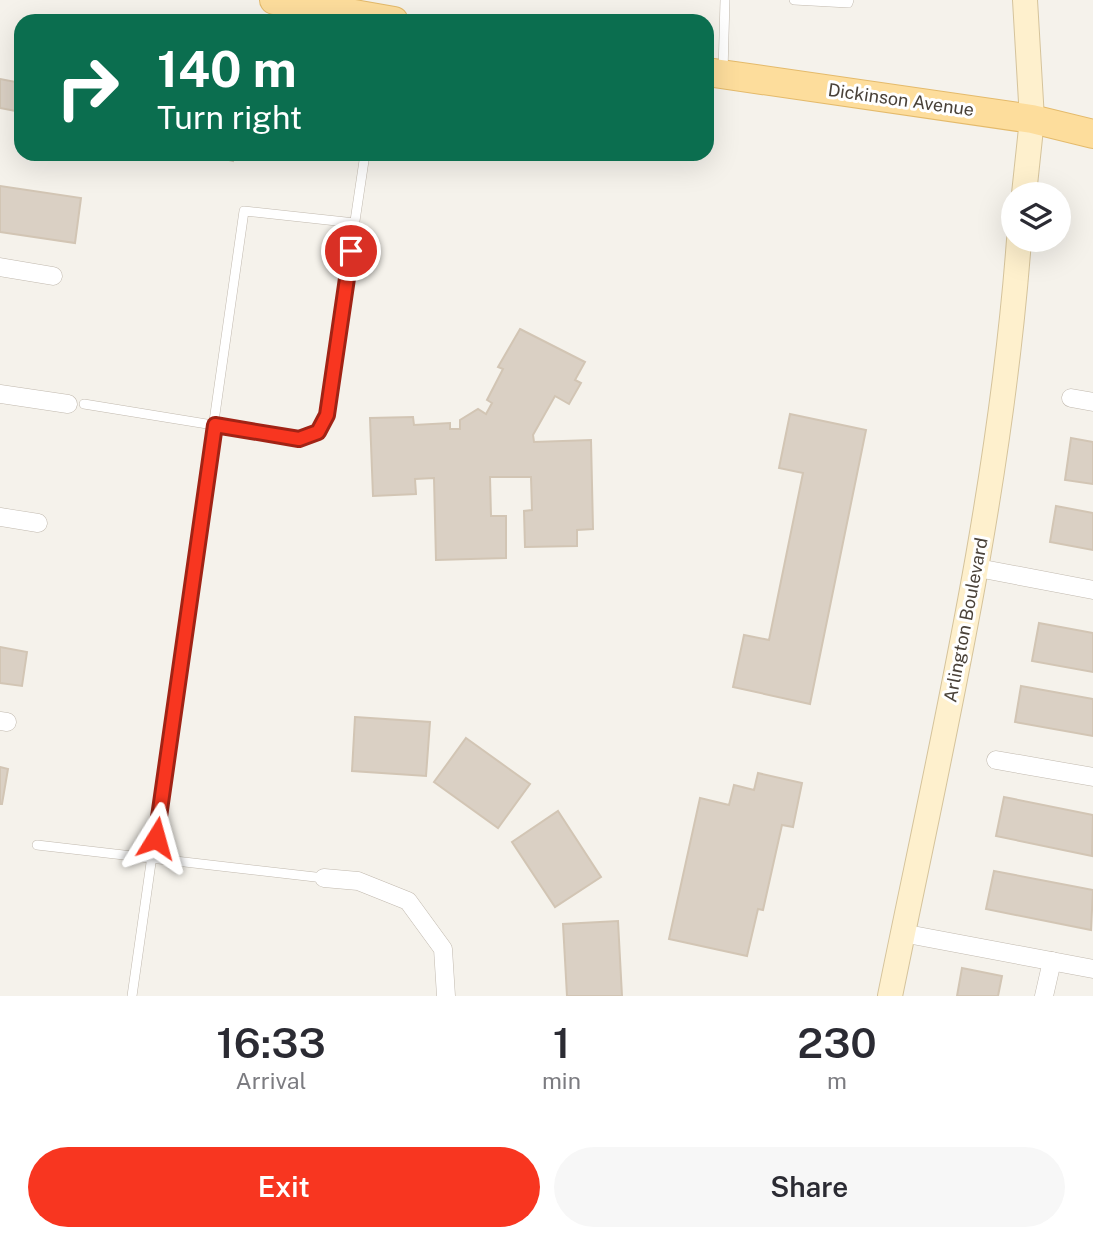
<!DOCTYPE html>
<style>
:root{--surface:#fff;--page:#f7f7f7;--text:#2b2b33;--muted:#7c7c81;--accent:#f83620}
body{margin:0;font-family:"Public Sans",sans-serif;background:var(--page);color:var(--text);height:100vh;display:flex;flex-direction:column;font-size:26px;white-space:nowrap}
*{box-sizing:border-box;margin:0}
p{font-size:23px;color:var(--muted)}
.icon{flex:none;width:38px;height:38px;fill:none;stroke:currentColor;stroke-width:2;stroke-linecap:round;stroke-linejoin:round}
.map{position:relative;height:996px;overflow:hidden}
.drawer{display:flex;flex-direction:column;background:var(--surface);flex:1}
.drawer>*{flex:none}
.banner{position:absolute;left:14px;top:14px;width:700px;height:147px;border-radius:21px;box-shadow:0 7px 28px #0002;background:#0b6e4f;color:#fff;overflow:hidden}
.fabs{position:absolute;left:1001px;top:182px;display:grid;gap:14px}
.fabs a{display:grid;place-items:center;width:70px;height:70px;border-radius:50%;background:var(--surface);box-shadow:0 7px 28px #0002;font-size:35px}
.pin{position:absolute;display:grid;place-items:center;width:60px;height:60px;color:#fff;margin:-30px;border:4px solid #fff;border-radius:50%;box-shadow:0 2px 7px #0007}
.me{position:absolute;width:77px;margin:-38px;rotate:8deg;stroke-linejoin:round;filter:drop-shadow(0 0 5px #0008)}
.turn{display:flex;align-items:center;gap:24px;height:147px;padding:0 28px;font-size:32px}
.turn .icon{width:91px;height:91px;stroke-width:2.5}
.turn b{display:block;font-size:49px;line-height:60px}
.eta{display:flex;justify-content:space-evenly;align-items:center;height:119px;text-align:center}
.eta b{font-size:42px;font-weight:600;line-height:49px}
.action{display:flex;gap:14px;margin-top:auto;padding:14px 28px}
.action a{flex:1;height:80px;border-radius:42px;background:var(--accent);color:#fff;font-size:28px;font-weight:600;line-height:80px;text-align:center}
.action a+a{background:var(--page);color:var(--text)}
.map>svg:first-child{display:block}
</style>
<div class="map">
<svg width="1093" height="996" viewBox="0 0 1093 996">
<rect width="100%" height="100%" fill="#f5f2eb"/>
<!-- building -->
<g fill="#dad0c4" stroke="#d2c5b4" stroke-width="2">
<path d="M0,79l21,4v29l-21,-4z"/>
<path d="M204,154h30l-1,7z"/>
<path d="M0,186l81,12 -6,45 -75,-11z"/>
<path d="M520,329l65,33 -10,18 6,3 -12,21 -14,-8 -22,39 1,7 57,-2 2,89 -16,1v16l-52,1 -1,-36 8,-1 -1,-33h-41l1,39h15v42l-70,2 -2,-82 -19,1 1,15 -43,2 -3,-78 43,-1 1,8 36,-2v6h10v-9l18,-11 8,5 6,-11 -5,-3 16,-31 -5,-2z"/>
<path d="M790,414l76,16 -56,274 -77,-17 11,-52 25,5 34,-167 -24,-5z"/>
<path d="M1071,438l22,4v42l-28,-4z"/>
<path d="M1056,506l37,7v37l-43,-8z"/>
<path d="M1039,623l54,10v39l-61,-11z"/>
<path d="M0,647l27,5 -5,34 -22,-3z"/>
<path d="M1021,686l72,13v37l-78,-14z"/>
<path d="M355,717l75,5 -4,54 -74,-5z"/>
<path d="M466,738l64,46 -32,44 -64,-46z"/>
<path d="M0,767l8,2 -6,35h-2z"/>
<path d="M758,773l44,10 -9,44 -11,-2 -19,85 -5,-1 -11,47 -78,-17 31,-141 29,7 5,-20 20,5z"/>
<path d="M1004,797l89,18 -1,41 -96,-20z"/>
<path d="M558,811l43,66 -46,30 -43,-65z"/>
<path d="M994,871l99,19 -2,40 -105,-21z"/>
<path d="M618,921l4,75h-55l-4,-72z"/>
<path d="M962,968l40,8 -4,20h-41z"/>
</g>
<g fill="none" stroke-linecap="round" stroke-linejoin="round">
<defs>
<g id="lane">
<path d="M794,0l54,3 1,-3"/>
<path d="M723,72l2,-72"/>
<path d="M84,404l215,35 19,-7 8,-17 39,-261"/>
<path d="M37,845l287,33"/>
<path d="M132,996l112,-785 111,12"/>
</g>
<g id="street">
<path d="M0,267l53,9"/>
<path d="M0,394l68,10"/>
<path d="M1071,398l22,4"/>
<path d="M0,517l38,6"/>
<path d="M978,568l115,22"/>
<path d="M0,721l7,1"/>
<path d="M996,760l97,17"/>
<path d="M324,878l34,3 50,20 35,48 3,47"/>
<path d="M902,933l191,36"/>
<path d="M1044,996l8,-35"/>
</g>
<g id="secondary">
<path d="M1024,194l8,-75 -7,-119"/>
<path d="M890,996c51,-251 110,-500 129,-756"/>
</g>
<g id="primary">
<path d="M274,0l120,21"/>
<path d="M707,72l325,47 61,15"/>
</g>
</defs>
<!-- lane casing -->
<use href="#lane" stroke="#c1b9ae" stroke-width="10"/>
<!-- street casing -->
<use href="#street" stroke="#c1b9ae" stroke-width="19"/>
<!-- secondary casing -->
<use href="#secondary" stroke="#d5c39b" stroke-width="26"/>
<!-- primary casing -->
<use href="#primary" stroke="#e4ba6b" stroke-width="30"/>
<!-- lane -->
<use href="#lane" stroke="#fff" stroke-width="9"/>
<!-- street -->
<use href="#street" stroke="#fff" stroke-width="18"/>
<!-- secondary -->
<use href="#secondary" stroke="#fef0cd" stroke-width="24"/>
<!-- primary -->
<use href="#primary" stroke="#fddd9c" stroke-width="28"/>
</g>
<g fill="none" stroke-linecap="round" stroke-linejoin="round">
<defs>
<path id="route" d="M156,838l59,-413 84,14 19,-7 9,-17 24,-164"/>
</defs>
<!-- route casing -->
<use href="#route" stroke="#a12315" stroke-width="18"/>
<!-- route -->
<use href="#route" stroke="#f83620" stroke-width="12"/>
</g>
<g text-anchor="middle" stroke-width="6" stroke-linejoin="round" paint-order="stroke">
<!-- street labels -->
<g font-size="18" fill="#4a4239" stroke="#fff">
<text transform="translate(901 100) rotate(8)" y="6">Dickinson Avenue</text>
<text transform="translate(966 620) rotate(-79)" y="6">Arlington Boulevard</text>
</g>
</g>
</svg>
<div class="fabs">
<a><svg class="icon" aria-label="layers" viewBox="0 0 24 24"><path d="M12 4l9 5-9 5-9-5zM3 14l9 5 9-5"/></svg></a>
</div>
<div class="pin" style="left:351px;top:251px;background:#d93025"><svg class="icon" aria-label="arrive" viewBox="0 0 24 24"><path d="M6 21V4h12l-3 4 3 4H6"/></svg></div>
<svg class="me" style="left:156px;top:838px" viewBox="-20 -20 40 40"><path d="M0-17L14 15 0 8-14 15z" fill="#f83620" stroke="#fff" stroke-width="4"/></svg>
<div class="banner">
<div class="turn"><svg class="icon" aria-label="right" viewBox="0 0 24 24"><path d="M7 20v-9h11M14 6l5 5-5 5"/></svg><div><b>140 m</b>Turn right</div></div>
</div>
</div>
<section class="drawer">
<div class="eta">
<div><b>16:33</b><p>Arrival</p></div>
<div><b>1</b><p>min</p></div>
<div><b>230</b><p>m</p></div>
</div>
<div class="action"><a>Exit</a><a>Share</a></div>
</section>
